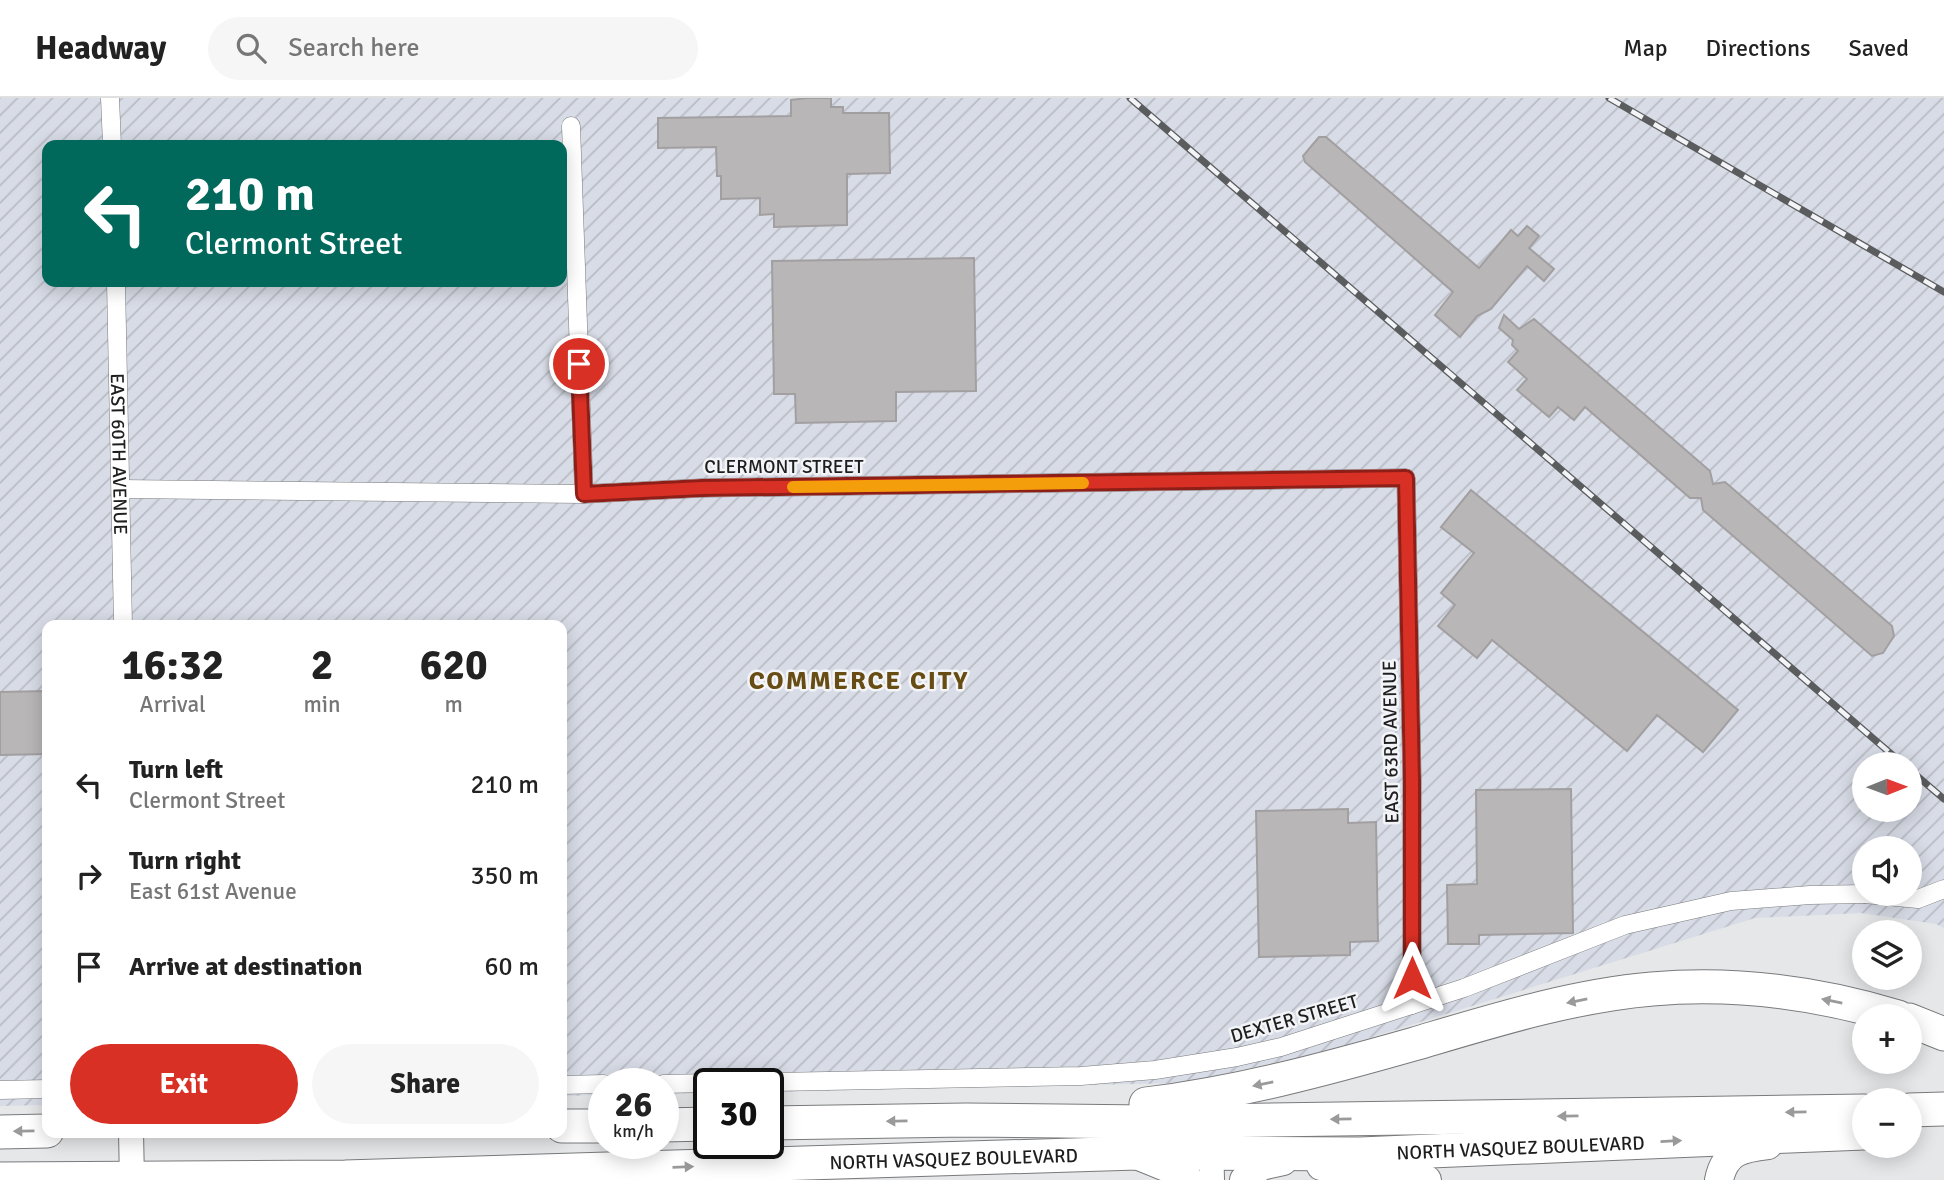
<!DOCTYPE html>
<meta charset="utf-8">
<style>
:root{--surface:#fff;--page:#f6f6f6;--text:#222;--muted:#767676;--line:#e0e0e0;--accent:#d93025}
body{margin:0;font-family:Signika,sans-serif;background:var(--page);color:var(--text);height:100vh;display:flex;flex-direction:column;font-size:26px;white-space:nowrap}
*{box-sizing:border-box;margin:0}
p{font-size:23px;color:var(--muted)}
.icon{flex:none;width:38px;height:38px;fill:none;stroke:currentColor;stroke-width:2;stroke-linecap:round;stroke-linejoin:round}
.map{position:relative;flex:1;overflow:hidden}
.side{position:absolute;left:42px;top:522px;width:525px;height:518px;display:flex;flex-direction:column;background:var(--surface);border-radius:14px;box-shadow:0 4px 18px #0003}
.side>*{flex:none}
.hud{position:absolute;left:42px;top:42px;width:525px;height:147px;border-radius:14px;box-shadow:0 4px 18px #0003;background:#00695c;color:#fff;overflow:hidden}
.needle{width:46px;rotate:89deg}
.fabs{position:absolute;left:1852px;top:654px;display:grid;gap:14px}
.fabs a{display:grid;place-items:center;width:70px;height:70px;border-radius:50%;background:var(--surface);box-shadow:0 4px 18px #0003;font-size:35px}
.speed{position:absolute;left:588px;top:970px;display:flex;gap:14px;font-size:35px;font-weight:700;text-align:center}
.speed>*{display:grid;place-content:center;width:91px;height:91px;border-radius:50%;background:var(--surface);box-shadow:0 4px 18px #0003;line-height:1}
.speed small{font-size:18px;font-weight:400}
.speed .limit{border:4px solid #111;border-radius:10px;background:#fff;color:#111}
.pin{position:absolute;display:grid;place-items:center;width:60px;height:60px;color:#fff;margin:-30px;border:4px solid #fff;border-radius:50%;box-shadow:0 2px 7px #0007}
.me{position:absolute;width:77px;margin:-38px;rotate:0deg;stroke-linejoin:round;filter:drop-shadow(0 0 5px #0008)}
.turn{display:flex;align-items:center;gap:24px;height:147px;padding:0 28px;font-size:32px}
.turn .icon{width:91px;height:91px;stroke-width:2.5}
.turn b{display:block;font-size:49px;line-height:60px}
.eta{display:flex;justify-content:space-evenly;align-items:center;height:119px;text-align:center}
.eta b{font-size:42px;font-weight:800;line-height:49px}
.action{display:flex;gap:14px;margin-top:auto;padding:14px 28px}
.action a{flex:1;height:80px;border-radius:42px;background:var(--accent);color:#fff;font-size:28px;font-weight:800;line-height:80px;text-align:center}
.action a+a{background:var(--page);color:var(--text)}
ul{padding:0;list-style:none}
li{display:flex;align-items:center;gap:21px;height:91px;padding:0 28px}
li div{flex:1}
li b{display:block;font-size:26px}
li em{font-style:normal}
header{display:flex;align-items:center;gap:42px;box-sizing:border-box;height:98px;padding:0 35px;background:var(--surface);border-bottom:2px solid var(--line)}
header strong{font-size:33px}
nav{display:flex;gap:38px;margin-inline-start:auto;font-size:24px}
.search{width:490px;height:63px;background:var(--page);display:flex;align-items:center;gap:18px;box-sizing:border-box;padding:0 24px;border-radius:38px;color:var(--muted);font-size:26px}
.map>svg:first-child{display:block}
</style>
<header>
<strong>Headway</strong>
<div class="search"><svg class="icon" aria-label="search" viewBox="0 0 24 24"><circle cx="10" cy="10" r="6"/><path d="M15 15l6 6"/></svg>Search here</div>
<nav><a>Map</a><a>Directions</a><a>Saved</a></nav>
</header>
<div class="map">
<svg width="1944" height="1082" viewBox="0 0 1944 1082">
<defs>
<pattern id="industrial-furrows" width="10" height="10" patternUnits="userSpaceOnUse" patternTransform="scale(1.75)"><rect width="10" height="10" fill="#d8dce6"/><path d="M-1 1l2-2M0 10L10 0M9 11l2-2" fill="none" stroke="#b9bcc5"/></pattern>
</defs>
<rect width="100%" height="100%" fill="#e5e7e9"/>
<!-- industrial -->
<path fill="url(#industrial-furrows)" fill-rule="evenodd" d="M0,0h1944v830l-8,-4 -75,-11 -106,5 -431,134 -142,31 -414,9v-9h-59v10l-46,1v-11h-59v12l-42,1v-471h-515v480l-47,1zM47,47h515v137h-515zM1864,667h45v45h-45zM1864,751h45v45h-45z"/>
<!-- building -->
<g fill="#b9b6b8" stroke="#a29fa1" stroke-width="2">
<path d="M807,0h24v9h12v6h46l1,60 -43,1v51l-73,2v-13l-14,1v-17l-39,1v-23h-4l-1,-29 -58,1v-30l133,-2v-16z"/>
<path d="M1319,39h7l153,131 32,-38 7,6 9,-10 12,10 -10,12 25,21 -10,12 -17,-15 -36,43 -14,7 -17,21 -25,-22 18,-23 -148,-130 -2,-6z"/>
<path d="M974,160l2,133 -80,1v29l-100,2 -1,-29h-21l-2,-133z"/>
<path d="M1504,217l15,14 15,-10 176,152 3,13 12,-2 167,144 2,10 -11,17 -11,3 -169,-146 -2,-12h-11l-105,-91 -11,13 -16,-13 -9,10 -32,-27 10,-11 -19,-17 10,-11 -6,-6 1,-5 -14,-12z"/>
<path d="M1471,392l267,220 -35,42 -46,-37 -30,36 -135,-111 -15,18 -39,-32 17,-21 -14,-12 33,-40 -33,-26z"/>
<path d="M47,593v63l-47,1v-63z"/>
<path d="M1571,691l2,144 -94,2v9h-31l-1,-59 30,-1 -1,-94z"/>
<path d="M1348,711v14l28,-1 2,119 -28,1v13l-91,2 -3,-146z"/>
</g>
<g fill="none" stroke-linecap="round" stroke-linejoin="round">
<defs>
<g id="street">
<path d="M110,0l2,47"/>
<path d="M571,28l13,368"/>
<path id="s1" d="M116,184l7,343"/>
<path d="M121,391l463,5 118,-6 704,-10 6,302v225"/>
<path d="M1865,796l53,5 26,-10"/>
<path d="M718,985l363,-7 74,-6 82,-13 44,-10 183,-59 161,-63 106,-24 79,-6 54,-1"/>
<path d="M663,986l46,-1"/>
<path d="M562,987l42,-1"/>
<path d="M0,992l47,-1"/>
</g>
<g id="secondary">
<path d="M131,1034l1,48"/>
<path d="M1211,1041l1,41"/>
</g>
<g id="primary">
<path d="M1321,1068l106,14"/>
<path d="M1244,1082l17,-14 22,-5"/>
<path d="M1719,1082c6,-29 23,-32 49,-35"/>
</g>
<g id="highway">
<path d="M1909,922l35,14"/>
<path d="M1146,1006c91,-11 180,-35 268,-60 78,-23 157,-48 238,-55 82,-7 167,4 246,28"/>
<path d="M1909,1012l35,-1"/>
<path d="M768,1025l198,-3 181,2 717,-11"/>
<path d="M663,1027l46,-1"/>
<path d="M562,1028h42"/>
<path d="M0,1034l47,-1"/>
<path d="M1143,1057l32,13 11,12"/>
<path id="s2" d="M0,1081l345,-2 792,-24 223,1 504,-21"/>
</g>
</defs>
<!-- street casing -->
<use href="#street" stroke="#797a7c" stroke-width="19"/>
<!-- secondary casing -->
<use href="#secondary" stroke="#797a7c" stroke-width="26"/>
<!-- primary casing -->
<use href="#primary" stroke="#797a7c" stroke-width="30"/>
<!-- highway casing -->
<use href="#highway" stroke="#797a7c" stroke-width="35"/>
<!-- street -->
<use href="#street" stroke="#fff" stroke-width="18"/>
<!-- secondary -->
<use href="#secondary" stroke="#fff" stroke-width="24"/>
<!-- primary -->
<use href="#primary" stroke="#fff" stroke-width="28"/>
<!-- highway -->
<use href="#highway" stroke="#fff" stroke-width="33"/>
<defs>
<g id="rail">
<path d="M1130,0l774,667"/>
<path d="M1609,0l335,194"/>
<path d="M1909,671l35,30"/>
</g>
</defs>
<!-- rail casing -->
<use href="#rail" stroke="#5b5c5d" stroke-width="7"/>
<!-- rail -->
<use href="#rail" stroke="#f3f4f7" stroke-width="4.5" stroke-dasharray="13" stroke-linecap="butt"/>
</g>
<!-- one-way arrows -->
<defs><path id="oneway-solid" d="M-6-.8H1V-3.2L6.5 0L1 3.2V.8H-6Z" transform="scale(1.75)"/></defs>
<g fill="#9a9a9a">
<use href="#oneway-solid" transform="translate(1577 903) rotate(169)"/>
<use href="#oneway-solid" transform="translate(1832 903) rotate(-169)"/>
<use href="#oneway-solid" transform="translate(1263 986) rotate(168)"/>
<use href="#oneway-solid" transform="translate(1796 1014) rotate(179)"/>
<use href="#oneway-solid" transform="translate(1568 1018) rotate(179)"/>
<use href="#oneway-solid" transform="translate(1341 1021) rotate(179)"/>
<use href="#oneway-solid" transform="translate(897 1023) rotate(179)"/>
<use href="#oneway-solid" transform="translate(24 1033) rotate(179)"/>
<use href="#oneway-solid" transform="translate(1671 1043) rotate(-3)"/>
<use href="#oneway-solid" transform="translate(683 1069) rotate(-2)"/>
</g>
<g fill="none" stroke-linecap="round" stroke-linejoin="round">
<defs>
<path id="route" d="M579,266l5,130 118,-6 704,-10 6,302v198"/>
</defs>
<!-- route casing -->
<use href="#route" stroke="#8d1f18" stroke-width="18"/>
<!-- route -->
<use href="#route" stroke="#d93025" stroke-width="12"/>
<!-- slow -->
<path stroke="#f59e0b" stroke-width="12" d="M793,389l290,-4"/>
</g>
<g text-anchor="middle" stroke-width="5" stroke-linejoin="round" paint-order="stroke">
<!-- street labels -->
<g font-size="19" fill="#1e1e1f" stroke="#f3f4f7">
<text dy="7" stroke="none"><textPath href="#s1" startOffset="172">EAST 60TH AVENUE</textPath></text>
<text x="784" y="375">CLERMONT STREET</text>
<text transform="translate(1390 644) rotate(-91)" y="7">EAST 63RD AVENUE</text>
<text transform="translate(1294 920) rotate(-16)" y="7">DEXTER STREET</text>
<text dy="7" stroke="none"><textPath href="#s2" startOffset="1521">NORTH VASQUEZ BOULEVARD</textPath></text>
<text dy="7" stroke="none"><textPath href="#s2" startOffset="954">NORTH VASQUEZ BOULEVARD</textPath></text>
</g>
<!-- district labels -->
<g font-size="26" font-weight="bold" letter-spacing="2" fill="#674d14" stroke="#f3f4f7">
<text x="859" y="591">COMMERCE CITY</text>
</g>
</g>
</svg>
<div class="fabs">
<a><svg class="needle" viewBox="-14 -14 28 28"><path d="M0-13l5 13h-10z" fill="#e53935"/><path d="M0 13l5-13h-10z" fill="#767676"/></svg></a>
<a><svg class="icon" aria-label="sound" viewBox="0 0 24 24"><path d="M4 9h4l5-4v14l-5-4H4zM17 9q2 3 0 6"/></svg></a>
<a><svg class="icon" aria-label="layers" viewBox="0 0 24 24"><path d="M12 4l9 5-9 5-9-5zM3 14l9 5 9-5"/></svg></a>
<a>+</a>
<a>−</a>
</div>
<div class="speed"><div>26<small>km/h</small></div><div class="limit">30</div></div>
<div class="pin" style="left:579px;top:266px;background:#d93025"><svg class="icon" aria-label="arrive" viewBox="0 0 24 24"><path d="M6 21V4h12l-3 4 3 4H6"/></svg></div>
<svg class="me" style="left:1412px;top:880px" viewBox="-20 -20 40 40"><path d="M0-17L14 15 0 8-14 15z" fill="#d93025" stroke="#fff" stroke-width="4"/></svg>
<div class="hud">
<div class="turn"><svg class="icon" aria-label="left" viewBox="0 0 24 24"><path d="M17 20v-9H6M10 6l-5 5 5 5"/></svg><div><b>210 m</b>Clermont Street</div></div>
</div>
<section class="side">
<div class="eta">
<div><b>16:32</b><p>Arrival</p></div>
<div><b>2</b><p>min</p></div>
<div><b>620</b><p>m</p></div>
</div>
<ul>
<li><svg class="icon" aria-label="left" viewBox="0 0 24 24"><path d="M17 20v-9H6M10 6l-5 5 5 5"/></svg><div><b>Turn left</b><p>Clermont Street</p></div><em>210 m</em></li>
<li><svg class="icon" aria-label="right" viewBox="0 0 24 24"><path d="M7 20v-9h11M14 6l5 5-5 5"/></svg><div><b>Turn right</b><p>East 61st Avenue</p></div><em>350 m</em></li>
<li><svg class="icon" aria-label="arrive" viewBox="0 0 24 24"><path d="M6 21V4h12l-3 4 3 4H6"/></svg><div><b>Arrive at destination</b></div><em>60 m</em></li>
</ul>
<div class="action"><a>Exit</a><a>Share</a></div>
</section>
</div>
